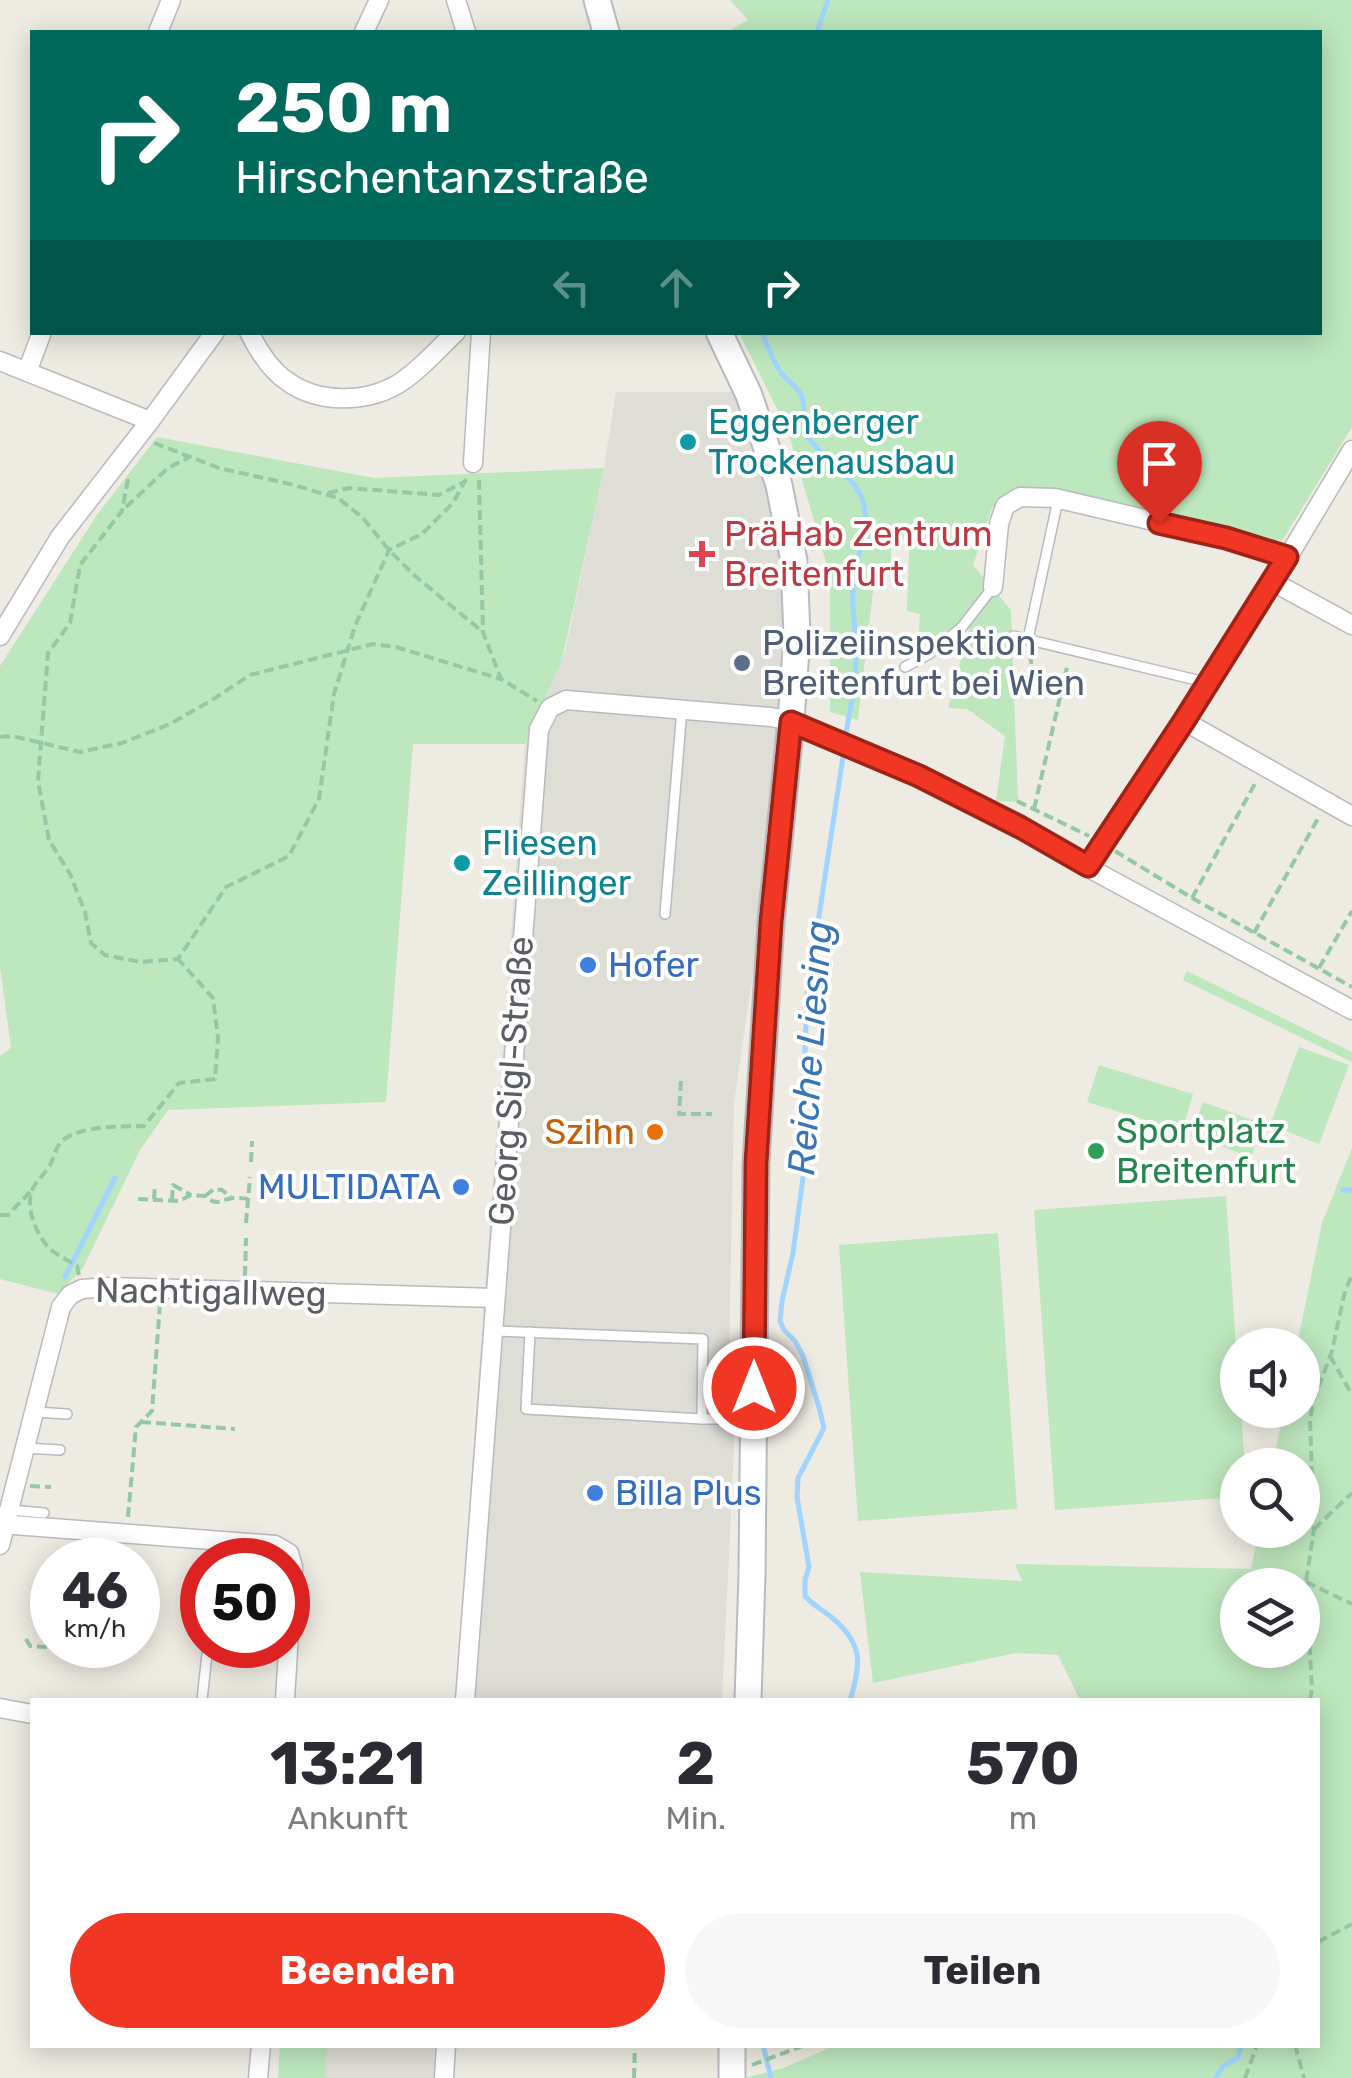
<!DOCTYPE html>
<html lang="de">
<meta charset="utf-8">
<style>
:root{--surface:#fff;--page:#f7f7f7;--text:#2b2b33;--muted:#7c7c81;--accent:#f13624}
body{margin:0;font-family:Rubik,sans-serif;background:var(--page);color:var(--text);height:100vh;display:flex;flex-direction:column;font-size:38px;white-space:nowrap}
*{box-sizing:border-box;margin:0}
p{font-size:32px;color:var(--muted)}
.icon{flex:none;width:55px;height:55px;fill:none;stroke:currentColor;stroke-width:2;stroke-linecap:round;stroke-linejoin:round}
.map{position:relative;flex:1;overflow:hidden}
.sheet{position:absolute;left:30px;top:1698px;width:1290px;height:350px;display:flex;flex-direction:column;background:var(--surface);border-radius:0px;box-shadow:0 5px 25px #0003}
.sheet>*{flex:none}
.guide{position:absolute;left:30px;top:30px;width:1292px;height:305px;border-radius:0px;box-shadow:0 5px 25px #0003;background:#00695c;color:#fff;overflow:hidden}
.fabs{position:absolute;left:1220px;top:1328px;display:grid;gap:20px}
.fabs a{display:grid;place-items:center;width:100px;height:100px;border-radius:50%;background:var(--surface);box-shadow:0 5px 25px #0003;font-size:50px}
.speed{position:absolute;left:30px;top:1538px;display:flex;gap:20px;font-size:50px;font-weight:700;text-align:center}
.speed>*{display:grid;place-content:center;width:130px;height:130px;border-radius:50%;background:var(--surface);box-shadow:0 5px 25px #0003;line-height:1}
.speed small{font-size:25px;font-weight:400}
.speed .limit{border:15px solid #d22;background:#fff;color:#111}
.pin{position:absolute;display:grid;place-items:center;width:85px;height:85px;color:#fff;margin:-102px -42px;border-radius:50% 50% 50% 0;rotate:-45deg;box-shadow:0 0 10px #0007}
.pin .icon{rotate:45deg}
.me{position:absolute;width:110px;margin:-55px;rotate:0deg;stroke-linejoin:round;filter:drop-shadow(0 0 8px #0008)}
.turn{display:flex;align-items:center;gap:35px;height:210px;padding:0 40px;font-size:45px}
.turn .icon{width:130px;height:130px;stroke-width:2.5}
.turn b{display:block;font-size:70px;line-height:85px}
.lanes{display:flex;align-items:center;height:95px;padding:0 40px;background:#0003;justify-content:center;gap:50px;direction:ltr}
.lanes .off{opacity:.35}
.eta{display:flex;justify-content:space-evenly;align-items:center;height:170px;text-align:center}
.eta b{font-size:60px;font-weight:700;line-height:70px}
.action{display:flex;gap:20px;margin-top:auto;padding:20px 40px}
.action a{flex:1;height:115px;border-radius:60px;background:var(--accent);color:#fff;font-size:40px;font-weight:700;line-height:115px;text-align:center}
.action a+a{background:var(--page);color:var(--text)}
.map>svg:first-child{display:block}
</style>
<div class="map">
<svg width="1352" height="2078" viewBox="0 0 1352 2078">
<rect width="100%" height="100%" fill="#eeebe2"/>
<!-- industrial -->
<g fill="#deddd6">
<path d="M616,392h117l27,66 20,87 6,52 -23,307 -29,199 -6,297 5,11 1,38 -12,251h-267l70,-956 40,-92 39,-184z"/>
<path d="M327,2045h128l-2,33h-128z"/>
</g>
<!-- green -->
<g fill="#bde7bd" fill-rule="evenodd">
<path d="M730,0h622v427l-70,114 -256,-54 -34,21 -19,57 38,45 7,192 -22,-1 9,-65 -38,-27 -19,-1 21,-78v-12l-51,29 2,-33 -13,-3 2,-60 -5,-12 -13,1v32l-16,2 -17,146 -28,-8v-136l-42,-145 -49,-98 581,-1v-300h-593l21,-12z"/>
<path d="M157,437l217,41 230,-10 -42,192 -37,84h-112l-27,358 -218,8 -28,40 -57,118 -25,26 -58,-15v-223l11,-8 -11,-82v-300l97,-151z"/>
<path d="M1187,971l165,81v10l-169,-82z"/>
<path d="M1299,1047l50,18 -30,79 -49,-19z"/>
<path d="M1099,1065l94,29 -11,37 -95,-29z"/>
<path d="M1203,1102l60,22 -12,33 -60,-21z"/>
<path d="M1352,1148v930h-607l38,-10 53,-23h482v-345h-238l-22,-45 -42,-2 -143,30 -13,-111 162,9 -7,-17 236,5 8,-39h43v-65h-30l12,-55h18v-65h-5l25,-122zM1302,1585v65h-64v-65z"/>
<path d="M1226,1196l11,167 1,47h3l4,55h-7l-1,32 -182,13 -21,-300z"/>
<path d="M998,1233l19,276 -159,12 -19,-276z"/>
<path d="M280,2045h47l-2,33h-47z"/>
</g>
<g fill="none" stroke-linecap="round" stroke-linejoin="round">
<!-- stream -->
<g stroke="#a1d5ff" stroke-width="5">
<path d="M817,32l11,-32"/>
<path d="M762,332c5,14 11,30 20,42 6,8 16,12 20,23 6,18 -6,24 8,43 14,19 43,37 51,56 13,29 -7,61 -8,91 -2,20 3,40 3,61 1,30 -6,61 -11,91"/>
<path d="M844,750l-37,246 -4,113 4,39 -14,105 -11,48 -2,20 4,9 11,11 8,15 16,51 5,21 -26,50 -1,19 12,70 -4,13v16c8,9 16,13 25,20 33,27 32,46 20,84"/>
<path d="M1343,1190h9"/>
<path d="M65,1277l50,-99"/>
<path d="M763,2045l8,33"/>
<path d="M1216,2078l7,-12 15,-8 3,-13"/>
</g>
<defs>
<g id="service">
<path d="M1013,636l192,46"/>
<path d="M1028,639l30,-139"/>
<path d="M905,667l24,-13 33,-27 31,-40"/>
<path d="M665,914l17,-205"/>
<path d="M494,1331l209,8 -1,80h49"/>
<path d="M530,1332l-4,77 176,10"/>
<path d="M35,1412l32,2"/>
<path d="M25,1448l35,2"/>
<path d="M10,1510l34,3"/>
<path d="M215,1560l2,-20"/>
<path d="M202,1700l6,-55"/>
</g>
<g id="minor">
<path d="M456,0l10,32"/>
<path d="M158,32l13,-32"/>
<path d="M364,32l15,-32"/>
<path d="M249,332c9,18 21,38 38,49 31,23 79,22 111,3 21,-13 40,-35 58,-52"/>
<path d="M0,361l150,60"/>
<path d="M27,372l15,-40"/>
<path d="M473,463l8,-131"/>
<path d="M1273,582l79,43"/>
<path d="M993,587l6,-63 6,-18 15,-9 35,1 171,40 61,19"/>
<path d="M0,636l60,-99 90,-116 65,-89"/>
<path d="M1184,721l168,95"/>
<path d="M1087,867l186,-285 79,-132"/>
<path d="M0,1524l275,21 14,8 4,14 -8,133"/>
<path d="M0,1545l61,-238 9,-12 12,-6 28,-2 385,11"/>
<path d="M465,1700l74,-971 11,-21 16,-8 205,17 20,4 128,56 101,50 67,40 265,143"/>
<path d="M0,1708l32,6"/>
<path d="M258,2078l3,-33"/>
<path d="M444,2078l2,-33"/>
</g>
<g id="secondary">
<path d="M597,0l9,32"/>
<path d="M719,332l30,63 30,90 15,76 3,75 -6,85 -20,201 -15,241 -4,412 -4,125"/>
<path d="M732,2045v33"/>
</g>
</defs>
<!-- service casing -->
<use href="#service" stroke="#b7babf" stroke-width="12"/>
<!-- minor casing -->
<use href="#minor" stroke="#b7babf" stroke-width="21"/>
<!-- secondary casing -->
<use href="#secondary" stroke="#b7bbc1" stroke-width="29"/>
<!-- path -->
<g stroke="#95c8a4" stroke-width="4" stroke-dasharray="10 5" stroke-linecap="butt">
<path d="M154,443l65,25 71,16 48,14 24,19 27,33 26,26 68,56"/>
<path d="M128,479l-6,32 -42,54 -10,58 -22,30 -10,128 11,59 21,34 15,38 6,31 14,12 35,7 38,-3 48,-72 63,-31 30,-57 15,-105 21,-68 34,-76 33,-16 31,-31 13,-24"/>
<path d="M479,480l4,152 18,47 36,22"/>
<path d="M328,493l21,-5 90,7 25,-13"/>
<path d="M126,507l42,-39 20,-10"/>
<path d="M1030,654l2,15 11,3"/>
<path d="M0,737l12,-1 68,16 42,-9 48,-19 42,-24 38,-25 123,-31 23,3 105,32"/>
<path d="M1017,801l72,35"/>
<path d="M1034,809l34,-146"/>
<path d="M1115,851l77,47 160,89"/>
<path d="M1192,898l65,-118"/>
<path d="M1254,933l66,-118"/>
<path d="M1319,968l33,-57"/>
<path d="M681,1081l-2,33h33"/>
<path d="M251,1162l1,-21"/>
<path d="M205,1196l9,-7 8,1 9,7"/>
<path d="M138,1199l41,2 12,-6 14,1c10,9 13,6 23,3 6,-2 14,-1 20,0"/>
<path d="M154,1199l1,-14"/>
<path d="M172,1200l1,-15 18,10"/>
<path d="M0,1215h8l22,-23"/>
<path d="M246,1223l4,-46"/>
<path d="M79,1275l-2,-9c-9,-6 -19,-10 -27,-17 -13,-13 -25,-40 -18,-59 4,-9 13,-16 18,-25 6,-11 5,-20 16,-27 21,-13 54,-11 78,-12l35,-43 36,-4 3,-41 -5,-40 -35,-39"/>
<path d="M245,1276l1,-38"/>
<path d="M1330,1356l22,39"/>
<path d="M141,1422l94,7"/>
<path d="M30,1486l21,1"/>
<path d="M128,1517l8,-90 16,-16 8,-107"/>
<path d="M1314,1529l38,-36"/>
<path d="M1306,1582l46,22"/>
<path d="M1224,1603h14"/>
<path d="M26,1639l4,7 17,1"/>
<path d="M1310,1700l2,-11 -6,-107 8,-53 -4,-109 4,-21 18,-48 13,-60 7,-16"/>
<path d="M1318,1942l34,-18"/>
<path d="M1295,2045l9,33"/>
<path d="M752,2065l53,-20"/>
<path d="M634,2078l1,-33"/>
<path d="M1245,2078l12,-33"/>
</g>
<!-- service -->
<use href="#service" stroke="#fff" stroke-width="9"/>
<!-- minor -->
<use href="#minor" stroke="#fff" stroke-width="18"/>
<!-- secondary -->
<use href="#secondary" stroke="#fff" stroke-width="25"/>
</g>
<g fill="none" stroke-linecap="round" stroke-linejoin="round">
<defs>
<path id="route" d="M754,1388l2,-225 15,-241 20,-200 128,54 101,51 68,39 96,-145 103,-164 -61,-19 -67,-15"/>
</defs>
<!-- route casing -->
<use href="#route" stroke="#9d2317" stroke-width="25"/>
<!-- route -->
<use href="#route" stroke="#f13624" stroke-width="18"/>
</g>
<!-- markers -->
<g fill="#0f9aa8" stroke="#fff" stroke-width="4">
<circle cx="688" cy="442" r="10"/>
<circle cx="462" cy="863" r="10"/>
</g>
<path fill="#e0444e" stroke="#fff" stroke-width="4" d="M697 539h10v10h10v10h-10v10h-10v-10h-10v-10h10z"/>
<circle fill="#5c6f8a" stroke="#fff" stroke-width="4" cx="742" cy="663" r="10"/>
<g fill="#3f7fe0" stroke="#fff" stroke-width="4">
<circle cx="588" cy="965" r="10"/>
<circle cx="461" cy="1187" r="10"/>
<circle cx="595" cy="1493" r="10"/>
</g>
<circle fill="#e8710a" stroke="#fff" stroke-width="4" cx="655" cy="1132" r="10"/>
<circle fill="#2e9e5b" stroke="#fff" stroke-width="4" cx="1096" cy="1151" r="10"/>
<g text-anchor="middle" stroke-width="8" stroke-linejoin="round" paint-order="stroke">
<!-- culture labels -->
<g font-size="35" fill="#0d838f" stroke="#fff" text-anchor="start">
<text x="708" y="434">Eggenberger<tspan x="708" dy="40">Trockenausbau</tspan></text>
<text x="482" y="855">Fliesen<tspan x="482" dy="40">Zeillinger</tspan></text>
</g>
<!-- health labels -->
<g font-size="35" fill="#be3a42" stroke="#fff" text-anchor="start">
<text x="724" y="546">PräHab Zentrum<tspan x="724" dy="40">Breitenfurt</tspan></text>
</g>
<!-- service labels -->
<g font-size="35" fill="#4e5e75" stroke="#fff" text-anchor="start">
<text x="762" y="655">Polizeiinspektion<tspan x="762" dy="40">Breitenfurt bei Wien</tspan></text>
</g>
<!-- shop labels -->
<g font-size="35" fill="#366cbe" stroke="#fff" text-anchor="start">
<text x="608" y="977">Hofer</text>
<text x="441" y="1199" text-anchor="end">MULTIDATA</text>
<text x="615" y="1505">Billa Plus</text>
</g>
<!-- street labels -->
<g font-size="35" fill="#5a5e63" stroke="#fff">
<text transform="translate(511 1081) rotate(-86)" y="12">Georg Sigl-Straße</text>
<text transform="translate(211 1292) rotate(1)" y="12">Nachtigallweg</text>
</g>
<!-- leisure labels -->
<g font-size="35" fill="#27864d" stroke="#fff" text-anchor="start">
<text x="1116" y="1143">Sportplatz<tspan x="1116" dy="40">Breitenfurt</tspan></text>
</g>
<!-- food labels -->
<g font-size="35" fill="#c56008" stroke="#fff" text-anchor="end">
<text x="635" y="1144">Szihn</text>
</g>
<!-- water labels -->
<g font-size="38" font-style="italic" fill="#3975b6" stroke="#fff">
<text transform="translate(810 1048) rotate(-86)" y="13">Reiche Liesing</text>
</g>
</g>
</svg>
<div class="fabs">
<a><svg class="icon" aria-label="sound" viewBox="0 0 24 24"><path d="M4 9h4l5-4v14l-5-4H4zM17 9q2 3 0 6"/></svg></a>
<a><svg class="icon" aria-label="search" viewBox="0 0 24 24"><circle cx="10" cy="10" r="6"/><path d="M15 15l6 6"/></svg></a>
<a><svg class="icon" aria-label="layers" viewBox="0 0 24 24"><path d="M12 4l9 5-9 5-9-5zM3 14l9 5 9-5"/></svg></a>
</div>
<div class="speed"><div>46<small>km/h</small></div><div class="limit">50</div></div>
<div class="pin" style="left:1159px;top:523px;background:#d93025"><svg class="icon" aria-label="arrive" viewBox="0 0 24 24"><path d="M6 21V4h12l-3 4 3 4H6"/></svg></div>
<svg class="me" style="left:754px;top:1388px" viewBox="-20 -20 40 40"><circle r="17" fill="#f13624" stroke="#fff" stroke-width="3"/><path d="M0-11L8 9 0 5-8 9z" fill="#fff"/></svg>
<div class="guide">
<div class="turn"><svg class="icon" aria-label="right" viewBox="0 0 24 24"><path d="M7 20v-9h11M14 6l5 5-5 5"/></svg><div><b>250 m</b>Hirschentanzstraße</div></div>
<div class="lanes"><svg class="icon off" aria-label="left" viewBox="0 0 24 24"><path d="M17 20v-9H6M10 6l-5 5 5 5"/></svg><svg class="icon off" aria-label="ahead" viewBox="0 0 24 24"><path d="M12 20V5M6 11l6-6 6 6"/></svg><svg class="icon" aria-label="right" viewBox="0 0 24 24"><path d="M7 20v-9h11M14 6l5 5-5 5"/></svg></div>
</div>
<section class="sheet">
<div class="eta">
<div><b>13:21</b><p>Ankunft</p></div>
<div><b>2</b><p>Min.</p></div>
<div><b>570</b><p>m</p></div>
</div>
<div class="action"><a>Beenden</a><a>Teilen</a></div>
</section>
</div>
